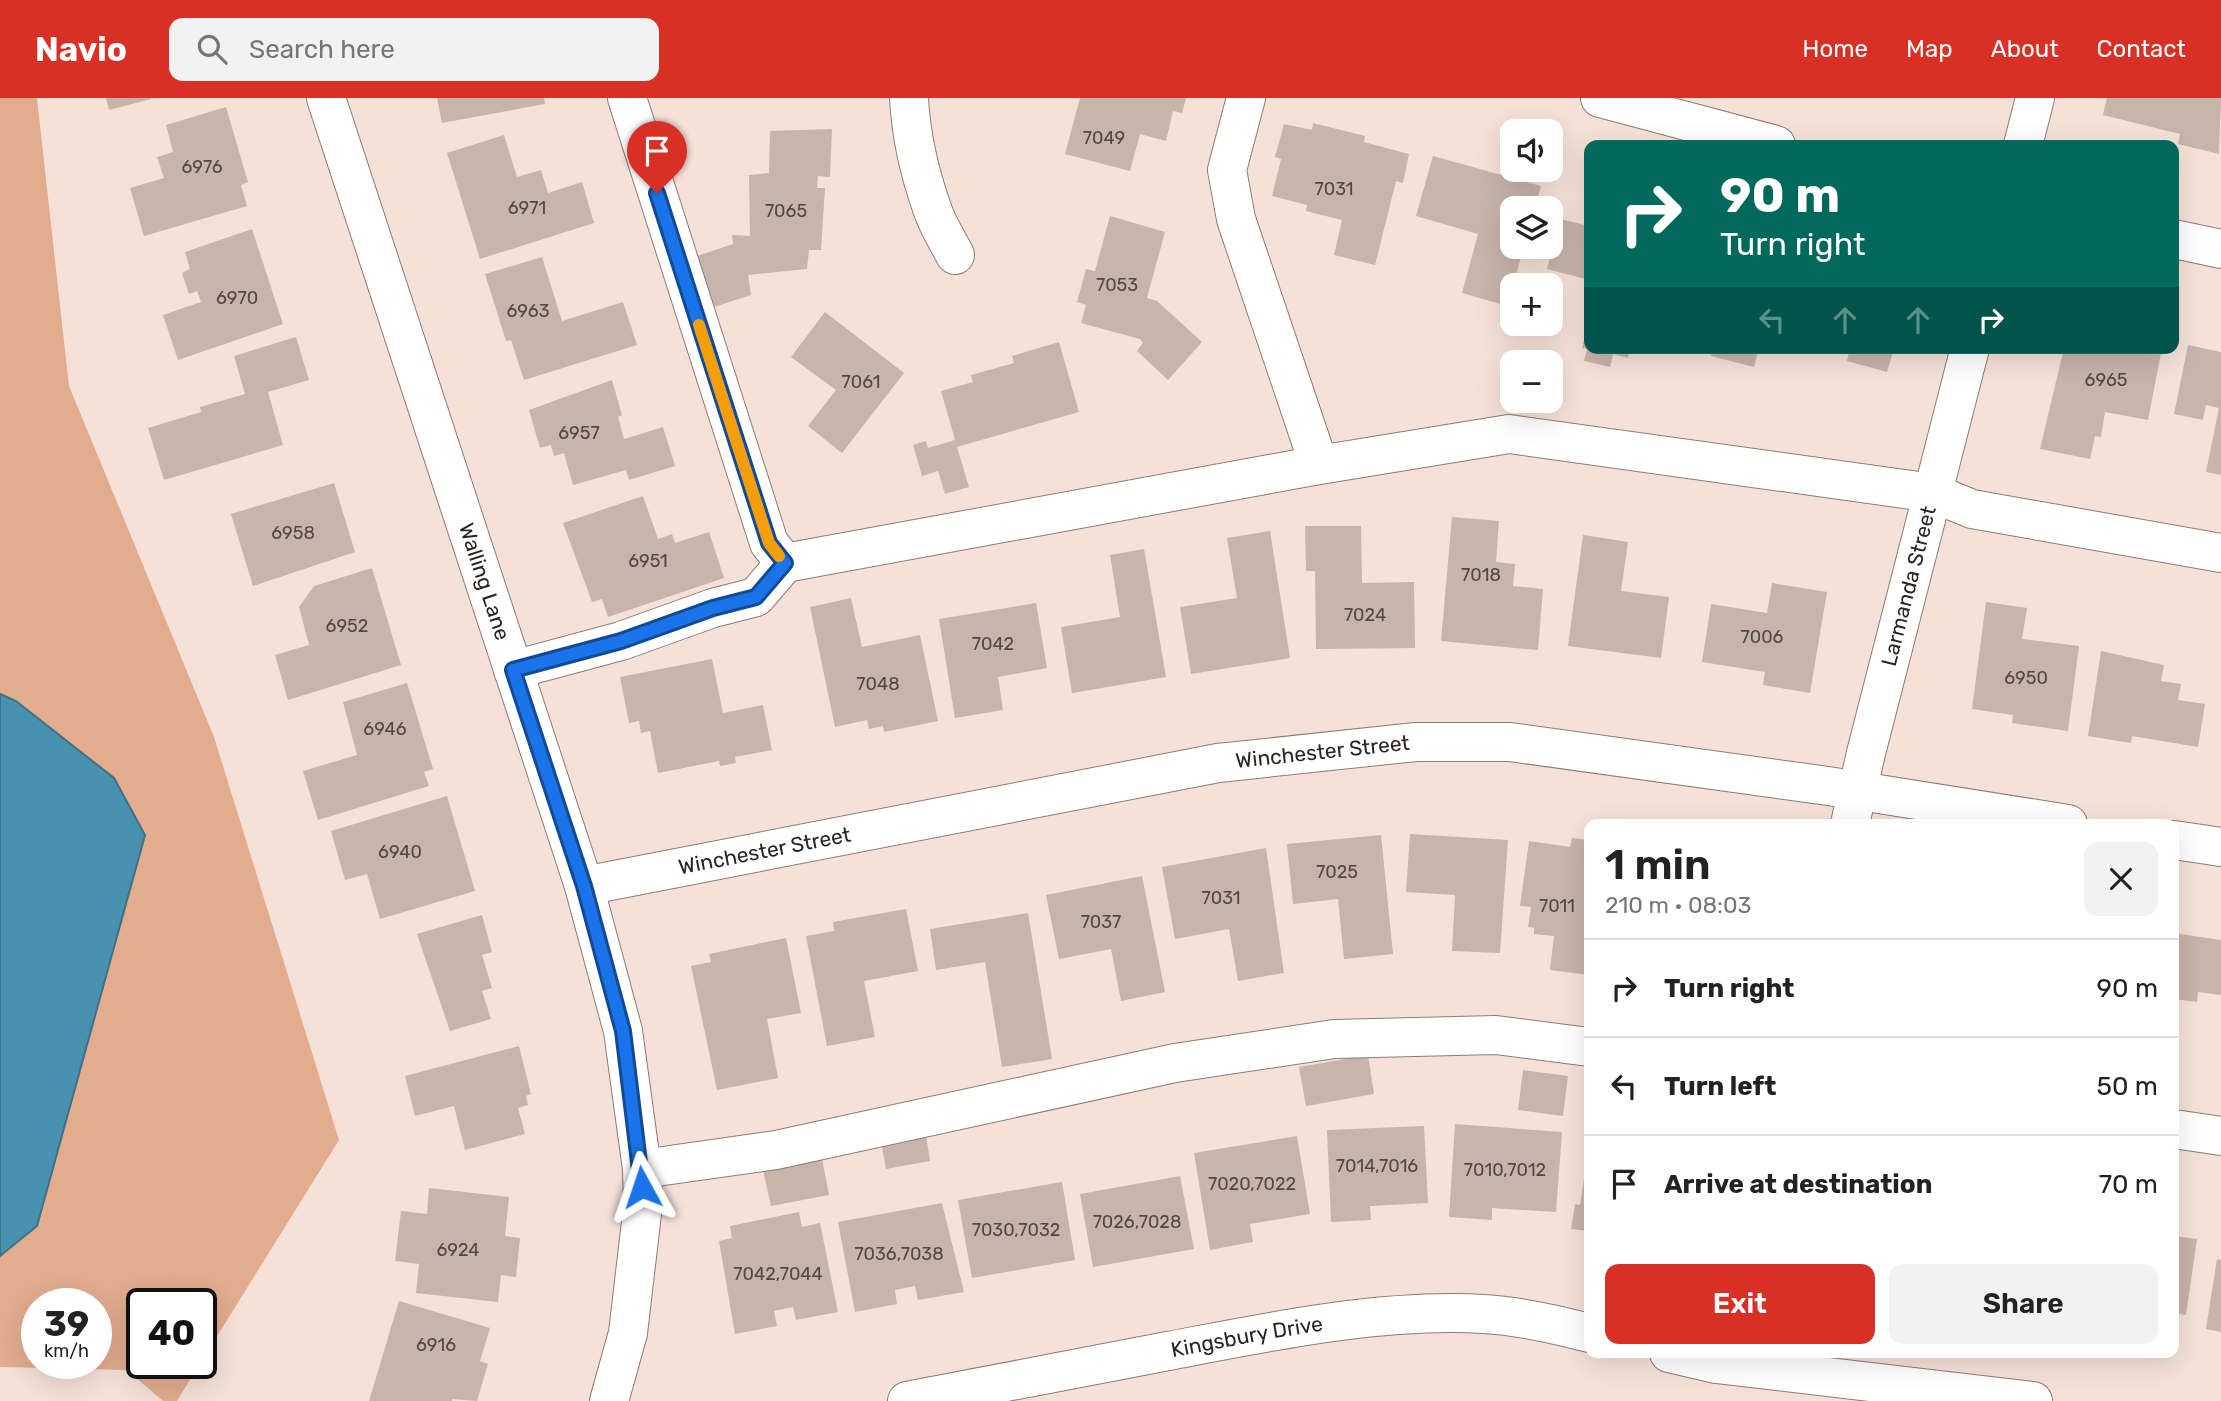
<!DOCTYPE html>
<meta charset="utf-8">
<style>
:root{--surface:#fff;--page:#f2f2f2;--text:#222;--muted:#767676;--line:#e0e0e0;--accent:#d93025}
body{margin:0;font-family:Rubik,sans-serif;background:var(--page);color:var(--text);height:100vh;display:flex;flex-direction:column;font-size:26px;white-space:nowrap}
*{box-sizing:border-box;margin:0}
p{font-size:23px;color:var(--muted)}
.icon{flex:none;width:38px;height:38px;fill:none;stroke:currentColor;stroke-width:2;stroke-linecap:round;stroke-linejoin:round}
.map{position:relative;flex:1;overflow:hidden}
.side{position:absolute;left:1584px;top:721px;width:595px;height:539px;display:flex;flex-direction:column;background:var(--surface);border-radius:14px;box-shadow:0 7px 28px #0002}
.side>*{flex:none}
.hud{position:absolute;left:1584px;top:42px;width:595px;height:214px;border-radius:14px;box-shadow:0 7px 28px #0002;background:#00695c;color:#fff;overflow:hidden}
.fabs{position:absolute;left:1500px;top:21px;display:grid;gap:14px}
.fabs a{display:grid;place-items:center;width:63px;height:63px;border-radius:14px;background:var(--surface);box-shadow:0 7px 28px #0002;font-size:35px}
.speed{position:absolute;left:21px;top:1190px;display:flex;gap:14px;font-size:35px;font-weight:700;text-align:center}
.speed>*{display:grid;place-content:center;width:91px;height:91px;border-radius:50%;background:var(--surface);box-shadow:0 7px 28px #0002;line-height:1}
.speed small{font-size:18px;font-weight:400}
.speed .limit{border:4px solid #111;border-radius:10px;background:#fff;color:#111}
.pin{position:absolute;display:grid;place-items:center;width:60px;height:60px;color:#fff;margin:-72px -30px;border-radius:50% 50% 50% 0;rotate:-45deg;box-shadow:0 0 7px #0007}
.pin .icon{rotate:45deg}
.me{position:absolute;width:77px;margin:-38px;rotate:355deg;stroke-linejoin:round;filter:drop-shadow(0 0 5px #0008)}
.turn{display:flex;align-items:center;gap:24px;height:147px;padding:0 21px;font-size:32px}
.turn .icon{width:91px;height:91px;stroke-width:2.5}
.turn b{display:block;font-size:49px;line-height:60px}
.lanes{display:flex;align-items:center;height:66px;padding:0 21px;background:#0003;justify-content:center;gap:35px;direction:ltr}
.lanes .off{opacity:.35}
.round{display:grid;place-items:center;flex:none;width:74px;height:74px;border-radius:14px;background:var(--page)}
.summary{display:flex;align-items:center;justify-content:space-between;height:119px;padding:0 21px}
h1{font-size:42px;font-weight:600;line-height:52px}
.action{display:flex;gap:14px;margin-top:auto;padding:14px 21px}
.action a{flex:1;height:80px;border-radius:14px;background:var(--accent);color:#fff;font-size:28px;font-weight:600;line-height:80px;text-align:center}
.action a+a{background:var(--page);color:var(--text)}
ul{padding:0;list-style:none}
li{display:flex;align-items:center;gap:21px;height:98px;padding:0 21px;border-top:2px solid var(--line)}
li div{flex:1}
li b{display:block;font-size:26px}
li em{font-style:normal}
header{display:flex;align-items:center;gap:42px;box-sizing:border-box;height:98px;padding:0 35px;background:var(--accent);color:#fff}
header strong{font-size:33px}
nav{display:flex;gap:38px;margin-inline-start:auto;font-size:24px}
.search{width:490px;height:63px;background:var(--page);display:flex;align-items:center;gap:18px;box-sizing:border-box;padding:0 24px;border-radius:14px;color:var(--muted);font-size:26px}
.map>svg:first-child{display:block}
</style>
<header>
<strong>Navio</strong>
<div class="search"><svg class="icon" aria-label="search" viewBox="0 0 24 24"><circle cx="10" cy="10" r="6"/><path d="M15 15l6 6"/></svg>Search here</div>
<nav><a>Home</a><a>Map</a><a>About</a><a>Contact</a></nav>
</header>
<div class="map">
<svg width="2221" height="1303" viewBox="0 0 2221 1303">
<rect width="100%" height="100%" fill="#f5e1d7"/>
<!-- green -->
<path fill="#e3ac8f" fill-rule="evenodd" d="M0,0h37l32,288 145,351 125,403 -138,222v-58h-59v59h58l-23,38h-14l-36,-31 -127,-3zM37,1206h59v59h-59z"/>
<!-- water -->
<path fill="#4892af" stroke="#3f7184" stroke-width="2" d="M0,596l16,7 98,77 31,57 -108,391 -37,30z"/>
<!-- building -->
<g fill="#c7b4ab">
<path d="M106,0h45v1l-42,11z"/>
<path d="M437,0h107l1,6 -103,19z"/>
<path d="M1080,0h106l-4,15 -9,-2 -7,30 -26,-7 -10,37 -65,-17z"/>
<path d="M2107,0h114l-2,56 -41,-10 2,-10 -77,-19z"/>
<path d="M226,9l22,75 -7,3 6,21 -103,30 -14,-48 34,-10 -7,-21 16,-5 -7,-27z"/>
<path d="M1313,25l52,13 -1,6 45,12 -6,29 -7,-2 -21,84 -41,-10 8,-35 -36,-9 1,-6 -35,-9 9,-37 -6,-2 9,-33 28,6z"/>
<path d="M832,31l-2,48 -12,-1 -1,12h8l-4,62h-12l-2,19 -59,6 3,20 -40,13 -17,-51 39,-13 -1,-9 18,1 -1,-61 20,-2 1,-42z"/>
<path d="M504,37l13,42 24,-7 7,23 34,-11 12,41 -114,36 -33,-106z"/>
<path d="M1433,58l108,30 -6,22h-23v39h12l-17,59 -45,-13 16,-59 -62,-18z"/>
<path d="M1110,118l55,16 -18,66 10,3 45,41 -34,38 -31,-29 6,-8 -3,-4 -59,-16 5,-18 -9,-3 9,-33 9,2z"/>
<path d="M1560,121l29,7v54l-42,-11z"/>
<path d="M252,131l31,95 -105,36 -15,-45 38,-13 -4,-11 -8,3 -7,-21 8,-4 -5,-17z"/>
<path d="M542,159l20,64 61,-19 14,43 -113,35 -13,-40 -5,1 -21,-67z"/>
<path d="M825,214l79,61 -62,80 -34,-27 28,-36 -45,-33z"/>
<path d="M1588,227l1,23h41l-2,10 -15,-4 -3,13 -26,-6 3,-12 -5,-1z"/>
<path d="M296,239l13,43 -41,12 15,53 -119,35 -16,-52 53,-16 -1,-5 45,-13 -11,-38z"/>
<path d="M1059,244l20,70 -122,35 12,40 -24,7 -7,-23 -16,5 -9,-31 13,-4 2,7 27,-8 -14,-49 32,-9 -2,-7 43,-12 -2,-7z"/>
<path d="M2188,247l33,7v123l-15,-3 13,-64 -13,-3 -3,15 -29,-6z"/>
<path d="M1713,250h46l-5,19 -43,-11z"/>
<path d="M1850,250h44l-7,24 -40,-11z"/>
<path d="M2064,250h98l-14,72 -43,-8 -4,25 -6,-1 -5,23 -50,-10z"/>
<path d="M612,282l10,35 -4,2 6,22 39,-12 12,39 -46,14 -3,-10 -53,15 -9,-32 -10,3 -3,-11 -11,3 -11,-38z"/>
<path d="M334,385l21,69 -102,34 -22,-72z"/>
<path d="M643,398l15,43 14,-5 3,9 34,-11 15,46 -116,39 -6,-18 -10,3 -29,-79z"/>
<path d="M1452,419l47,4 -3,41 19,2 -2,22 30,3 -5,61 -97,-9z"/>
<path d="M1305,428h56l1,57 52,-1 1,66 -99,1 -1,-78h-9z"/>
<path d="M1270,433l20,127 -99,16 -11,-67 57,-9 -10,-60z"/>
<path d="M1583,437l45,7 -7,49 48,6 -8,61 -93,-12z"/>
<path d="M1144,451l22,128 -94,16 -11,-66 59,-10 -10,-62z"/>
<path d="M372,470l29,97 -113,35 -13,-45 34,-10 -10,-38 15,-21z"/>
<path d="M1772,485l55,9 -17,101 -47,-8 2,-13 -63,-10 9,-58 56,9z"/>
<path d="M851,500l11,49 58,-12 18,86 -54,11 -1,-6 -14,3 -2,-9 -32,7 -25,-120z"/>
<path d="M1986,504l41,6 -5,31 57,7 -11,85 -56,-8 1,-8 -41,-6z"/>
<path d="M1036,505l11,65 -49,9 5,33 -48,8 -16,-99z"/>
<path d="M2101,553l63,14 -3,16 20,3 -3,16 27,4 -7,43 -66,-11 -1,7 -43,-7z"/>
<path d="M712,561l11,54 40,-8 9,45 -37,7 1,6 -16,3 -1,-5 -61,12 -8,-42 -9,2 -2,-12 -10,2 -9,-46z"/>
<path d="M407,585l26,86 -9,3 5,14 -111,34 -15,-49 54,-16 -14,-53z"/>
<path d="M447,698l28,95 -95,28 -13,-45 -22,6 -14,-49z"/>
<path d="M1410,736l98,6 -8,113 -48,-2 3,-56 -49,-3z"/>
<path d="M1381,737l12,119 -49,5 -6,-60 -45,5 -6,-60z"/>
<path d="M1572,740l17,2v135l-39,-5 4,-34 -20,-2v-6l-6,-1 3,-20 -11,-1 9,-65 41,6z"/>
<path d="M1266,750l18,125 -46,8 -9,-52 -54,10 -13,-72z"/>
<path d="M1142,778l23,116 -44,9 -10,-52 -52,10 -13,-64z"/>
<path d="M906,811l12,62 -54,10 11,56 -48,9 -21,-110 28,-5 -1,-9z"/>
<path d="M1028,815l24,146 -50,8 -17,-105 -49,8 -6,-41z"/>
<path d="M482,817l10,37 -10,3 10,33 -10,3 9,28 -41,12 -33,-97z"/>
<path d="M2174,835l47,7v55l-23,-3 -1,10 -23,-3z"/>
<path d="M786,840l15,75 -34,6 11,59 -61,12 -26,-124 20,-4 -2,-8z"/>
<path d="M519,948l12,48 -5,2 2,9 -10,3 7,26 -60,16 -11,-44 -39,10 -10,-40z"/>
<path d="M1368,957l6,39 -68,12 -7,-39z"/>
<path d="M1523,972l45,6 -5,40 -45,-6z"/>
<path d="M1455,1026l107,8 -6,80 -64,-4v12l-43,-3z"/>
<path d="M1424,1028l4,77 -58,3 1,14 -40,2 -4,-92z"/>
<path d="M925,1031l5,32 -44,8 -6,-33z"/>
<path d="M1297,1038l13,78 -60,10 3,18 -43,8 -16,-97z"/>
<path d="M822,1060l7,37 -58,11 -8,-36z"/>
<path d="M1587,1060h2v73l-18,-2 4,-25 5,1z"/>
<path d="M1180,1078l14,73 -101,18 -13,-73z"/>
<path d="M1062,1084l13,78 -103,18 -14,-78z"/>
<path d="M429,1090l80,9 -4,39 15,2 -4,39 -15,-2 -3,27 -82,-9 3,-29 -24,-3 6,-50 26,3z"/>
<path d="M942,1105l22,89 -46,8 -3,-14 -20,4 2,14 -42,8 -17,-90z"/>
<path d="M799,1114l3,15 18,-4 18,89 -42,8 -3,-13 -19,4 3,15 -42,8 -16,-93 13,-3 -2,-12z"/>
<path d="M2174,1138l23,3 -11,76 -12,-2z"/>
<path d="M2217,1161l4,1v72l-15,-3z"/>
<path d="M399,1203l91,27 -10,33 8,3 -11,37 -25,-2v2h-83z"/>
</g>
<g fill="none" stroke-linecap="round" stroke-linejoin="round">
<defs>
<g id="minor">
<path id="s1" d="M326,0l258,788 39,145 19,138 1,36 -15,128 -19,68"/>
<path d="M627,0l142,445 16,20 534,-98 190,-31 424,59 39,16 249,44"/>
<path d="M909,0c2,38 11,77 24,113 5,15 15,30 22,44"/>
<path d="M1246,0l-19,72 9,49 83,246"/>
<path d="M1600,0l176,47"/>
<path d="M2023,47l12,-47"/>
<path d="M2174,141l47,10"/>
<path d="M513,572l108,-29 92,-33 43,-11 29,-34"/>
<path id="s2" d="M1850,726l16,-71 104,-405"/>
<path d="M2174,742l47,7"/>
<path id="s3" d="M584,788l634,-123 198,-21h94l318,44 240,38"/>
<path d="M2174,1031l47,7"/>
<path d="M642,1071l134,-19 399,-87 159,-24 162,-4 93,12"/>
<path d="M1669,1255l47,11 317,37"/>
<path id="s4" d="M907,1303c87,-17 174,-33 261,-50 100,-19 214,-43 316,-37 36,2 71,10 105,19"/>
</g>
</defs>
<!-- minor casing -->
<use href="#minor" stroke="#8e7c73" stroke-width="40"/>
<!-- minor -->
<use href="#minor" stroke="#fff" stroke-width="38"/>
</g>
<g fill="none" stroke-linecap="round" stroke-linejoin="round">
<defs>
<path id="route" d="M642,1089l-19,-156 -39,-145 -71,-216 108,-29 92,-33 43,-11 29,-34 -16,-20 -112,-350"/>
</defs>
<!-- route casing -->
<use href="#route" stroke="#114b97" stroke-width="18"/>
<!-- route -->
<use href="#route" stroke="#1a73e8" stroke-width="12"/>
<!-- slow -->
<path stroke="#f59e0b" stroke-width="12" d="M699,227l70,218 10,13"/>
</g>
<g text-anchor="middle" stroke-width="5" stroke-linejoin="round" paint-order="stroke">
<!-- number labels -->
<g font-size="18" fill="#524843">
<text x="1104" y="46">7049</text>
<text x="202" y="75">6976</text>
<text x="1334" y="97">7031</text>
<text x="527" y="116">6971</text>
<text x="786" y="119">7065</text>
<text x="1117" y="193">7053</text>
<text x="237" y="206">6970</text>
<text x="528" y="219">6963</text>
<text x="2106" y="288">6965</text>
<text x="861" y="290">7061</text>
<text x="579" y="341">6957</text>
<text x="293" y="441">6958</text>
<text x="648" y="469">6951</text>
<text x="1481" y="483">7018</text>
<text x="1365" y="523">7024</text>
<text x="347" y="534">6952</text>
<text x="1762" y="545">7006</text>
<text x="993" y="552">7042</text>
<text x="2026" y="586">6950</text>
<text x="878" y="592">7048</text>
<text x="385" y="637">6946</text>
<text x="400" y="760">6940</text>
<text x="1337" y="780">7025</text>
<text x="1221" y="806">7031</text>
<text x="1557" y="814">7011</text>
<text x="1101" y="830">7037</text>
<text x="1377" y="1074">7014,7016</text>
<text x="1505" y="1078">7010,7012</text>
<text x="1252" y="1092">7020,7022</text>
<text x="1137" y="1130">7026,7028</text>
<text x="1016" y="1138">7030,7032</text>
<text x="458" y="1158">6924</text>
<text x="899" y="1162">7036,7038</text>
<text x="778" y="1182">7042,7044</text>
<text x="436" y="1253">6916</text>
</g>
<!-- street labels -->
<g font-size="21" fill="#2b2420" stroke="#fff">
<text dy="7" stroke="none"><textPath href="#s1" startOffset="509">Walling Lane</textPath></text>
<text dy="7" stroke="none"><textPath href="#s2" startOffset="245">Larmanda Street</textPath></text>
<text dy="7" stroke="none"><textPath href="#s3" startOffset="751">Winchester Street</textPath></text>
<text dy="7" stroke="none"><textPath href="#s3" startOffset="184">Winchester Street</textPath></text>
<text dy="7" stroke="none"><textPath href="#s4" startOffset="346">Kingsbury Drive</textPath></text>
</g>
</g>
</svg>
<div class="fabs">
<a><svg class="icon" aria-label="sound" viewBox="0 0 24 24"><path d="M4 9h4l5-4v14l-5-4H4zM17 9q2 3 0 6"/></svg></a>
<a><svg class="icon" aria-label="layers" viewBox="0 0 24 24"><path d="M12 4l9 5-9 5-9-5zM3 14l9 5 9-5"/></svg></a>
<a>+</a>
<a>−</a>
</div>
<div class="speed"><div>39<small>km/h</small></div><div class="limit">40</div></div>
<div class="pin" style="left:657px;top:95px;background:#d93025"><svg class="icon" aria-label="arrive" viewBox="0 0 24 24"><path d="M6 21V4h12l-3 4 3 4H6"/></svg></div>
<svg class="me" style="left:642px;top:1089px" viewBox="-20 -20 40 40"><path d="M0-17L14 15 0 8-14 15z" fill="#1a73e8" stroke="#fff" stroke-width="4"/></svg>
<div class="hud">
<div class="turn"><svg class="icon" aria-label="right" viewBox="0 0 24 24"><path d="M7 20v-9h11M14 6l5 5-5 5"/></svg><div><b>90 m</b>Turn right</div></div>
<div class="lanes"><svg class="icon off" aria-label="left" viewBox="0 0 24 24"><path d="M17 20v-9H6M10 6l-5 5 5 5"/></svg><svg class="icon off" aria-label="ahead" viewBox="0 0 24 24"><path d="M12 20V5M6 11l6-6 6 6"/></svg><svg class="icon off" aria-label="ahead" viewBox="0 0 24 24"><path d="M12 20V5M6 11l6-6 6 6"/></svg><svg class="icon" aria-label="right" viewBox="0 0 24 24"><path d="M7 20v-9h11M14 6l5 5-5 5"/></svg></div>
</div>
<section class="side">
<div class="summary"><div><h1>1 min</h1><p>210 m · 08:03</p></div><a class="round"><svg class="icon" aria-label="close" viewBox="0 0 24 24"><path d="M6 6l12 12M18 6L6 18"/></svg></a></div>
<ul>
<li><svg class="icon" aria-label="right" viewBox="0 0 24 24"><path d="M7 20v-9h11M14 6l5 5-5 5"/></svg><div><b>Turn right</b></div><em>90 m</em></li>
<li><svg class="icon" aria-label="left" viewBox="0 0 24 24"><path d="M17 20v-9H6M10 6l-5 5 5 5"/></svg><div><b>Turn left</b></div><em>50 m</em></li>
<li><svg class="icon" aria-label="arrive" viewBox="0 0 24 24"><path d="M6 21V4h12l-3 4 3 4H6"/></svg><div><b>Arrive at destination</b></div><em>70 m</em></li>
</ul>
<div class="action"><a>Exit</a><a>Share</a></div>
</section>
</div>
